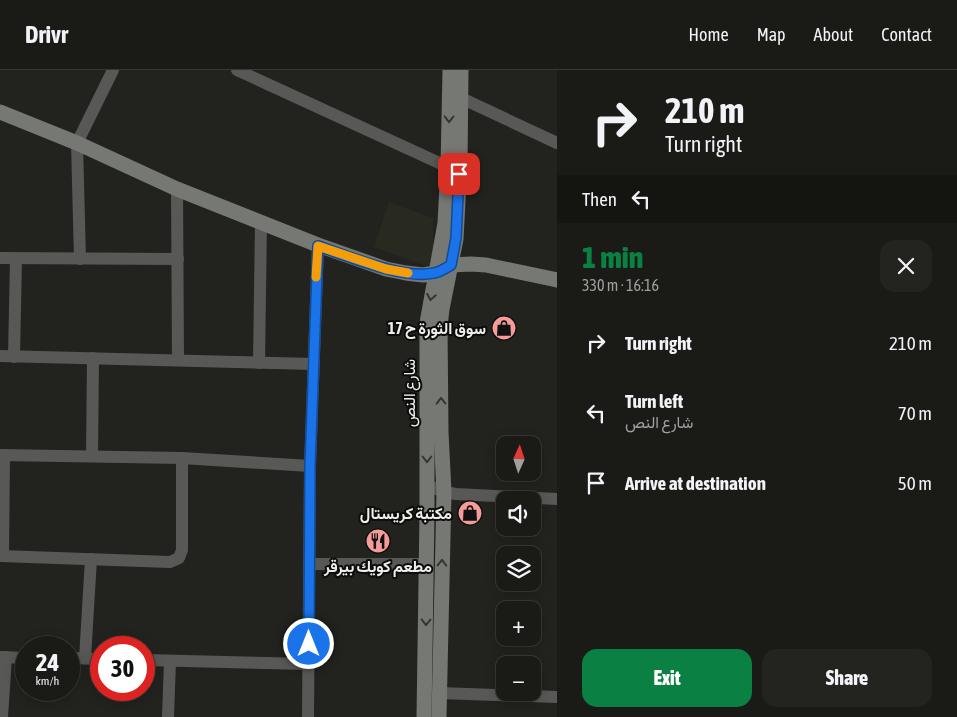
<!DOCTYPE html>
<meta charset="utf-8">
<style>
:root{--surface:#1a1a16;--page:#23231f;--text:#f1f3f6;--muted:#9fa1a1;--line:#383835;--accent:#0b8043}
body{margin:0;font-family:"Asap Condensed",Vazirmatn,sans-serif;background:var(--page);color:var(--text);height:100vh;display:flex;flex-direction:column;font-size:19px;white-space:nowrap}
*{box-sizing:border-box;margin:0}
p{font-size:16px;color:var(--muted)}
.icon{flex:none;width:28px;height:28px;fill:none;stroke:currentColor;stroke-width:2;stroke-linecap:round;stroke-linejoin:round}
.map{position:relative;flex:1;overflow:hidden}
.sheet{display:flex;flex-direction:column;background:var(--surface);width:400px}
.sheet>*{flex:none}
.banner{background:#1a1a16;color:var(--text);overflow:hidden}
.needle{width:32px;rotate:3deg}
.tools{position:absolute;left:496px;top:366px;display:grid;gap:10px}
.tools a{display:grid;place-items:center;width:45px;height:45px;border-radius:10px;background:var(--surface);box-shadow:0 2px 12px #0003,0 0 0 1px var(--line);font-size:25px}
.speed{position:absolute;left:15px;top:566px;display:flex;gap:10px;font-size:25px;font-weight:700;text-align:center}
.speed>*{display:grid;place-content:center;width:65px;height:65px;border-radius:50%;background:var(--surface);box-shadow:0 2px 12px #0003,0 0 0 1px var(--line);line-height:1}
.speed small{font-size:12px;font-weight:400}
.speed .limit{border:8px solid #d22;background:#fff;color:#111}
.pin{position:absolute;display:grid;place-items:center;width:42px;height:42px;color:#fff;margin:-21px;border-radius:10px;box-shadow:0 2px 8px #0006}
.me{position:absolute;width:55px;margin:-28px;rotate:0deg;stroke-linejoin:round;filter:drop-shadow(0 0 4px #0008)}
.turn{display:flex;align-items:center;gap:18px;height:105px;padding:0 25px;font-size:22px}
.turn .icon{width:65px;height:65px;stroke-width:2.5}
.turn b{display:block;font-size:35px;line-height:42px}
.then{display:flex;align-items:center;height:48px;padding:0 25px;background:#0003;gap:10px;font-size:19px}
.round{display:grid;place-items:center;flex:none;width:52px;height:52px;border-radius:15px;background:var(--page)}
.head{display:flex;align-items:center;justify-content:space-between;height:85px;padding:0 25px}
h1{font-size:30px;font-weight:800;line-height:38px;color:var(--accent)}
.cta{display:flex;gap:10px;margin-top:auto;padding:10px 25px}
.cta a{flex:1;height:58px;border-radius:15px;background:var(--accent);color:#fff;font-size:20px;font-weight:800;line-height:58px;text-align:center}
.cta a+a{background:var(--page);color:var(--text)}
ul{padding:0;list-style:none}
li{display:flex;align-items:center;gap:15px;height:70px;padding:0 25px}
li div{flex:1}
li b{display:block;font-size:19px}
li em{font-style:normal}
header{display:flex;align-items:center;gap:30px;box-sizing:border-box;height:70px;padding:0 25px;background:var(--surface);border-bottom:1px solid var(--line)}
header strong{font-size:24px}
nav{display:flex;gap:28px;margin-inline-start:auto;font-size:18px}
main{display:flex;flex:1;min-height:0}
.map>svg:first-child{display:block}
</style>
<header>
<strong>Drivr</strong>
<nav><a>Home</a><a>Map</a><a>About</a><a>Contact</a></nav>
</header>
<main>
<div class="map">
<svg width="557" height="647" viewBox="0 0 557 647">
<rect width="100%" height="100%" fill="#22231e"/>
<!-- built -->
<path fill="#292a1f" d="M389,132l44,16v46l-7,2 -52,-19z"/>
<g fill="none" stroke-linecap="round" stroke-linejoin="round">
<!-- street -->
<g stroke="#585957" stroke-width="12">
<path d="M237,0l211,97"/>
<path d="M461,28l96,45"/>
<path d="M177,119l1,171"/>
<path d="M0,188l178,1"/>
<path d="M80,189l-3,-116 36,-73"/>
<path d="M0,286l314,8"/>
<path d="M14,287l2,-99"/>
<path d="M259,293l2,-141"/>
<path d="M0,385l182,3 128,8"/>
<path d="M92,386l1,-98"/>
<path d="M427,415l17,7 12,2 101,5"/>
<path d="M0,486l170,6 9,-4 3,-8v-92"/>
<path d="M3,486l1,-101"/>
<path d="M309,494h118"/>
<path d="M0,587l26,1"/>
<path d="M69,588l32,1"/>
<path d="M85,588l6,-99"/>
<path d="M144,590l165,4"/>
<path d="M439,623l118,4"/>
<path d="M2,647l4,-60"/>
<path d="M168,647l2,-56"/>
<path d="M308,647l2,-251 8,-221"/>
</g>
<!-- secondary -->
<g stroke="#767874" stroke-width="15">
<path d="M0,42l77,31 100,46 141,56 68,24 20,4 17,2 12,-2 16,-8 20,-1 15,1 71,15"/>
<path d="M424,647l3,-204v-190l18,-100 3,-56 2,-97"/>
<path d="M439,647l5,-225 -3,-60 -1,-106 2,-17 14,-70 4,-77 1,-92"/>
</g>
</g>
<!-- one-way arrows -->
<defs><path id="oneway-chevron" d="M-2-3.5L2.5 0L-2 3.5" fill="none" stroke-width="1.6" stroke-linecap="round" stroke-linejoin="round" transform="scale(1.25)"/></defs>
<g stroke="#363734">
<use href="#oneway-chevron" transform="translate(449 49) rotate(91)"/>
<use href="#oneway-chevron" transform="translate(431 227) rotate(100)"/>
<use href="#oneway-chevron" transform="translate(441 331) rotate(-91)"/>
<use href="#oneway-chevron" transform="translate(427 389) rotate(90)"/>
<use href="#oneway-chevron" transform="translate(442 493) rotate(-89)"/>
<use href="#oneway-chevron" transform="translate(426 552) rotate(91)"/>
</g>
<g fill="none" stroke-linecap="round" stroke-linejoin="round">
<defs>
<path id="route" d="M309,574l1,-178 8,-220c30,10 86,34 116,27 6,-1 12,-5 17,-8l5,-27 3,-64"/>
</defs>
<!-- route casing -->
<use href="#route" stroke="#114b97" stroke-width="12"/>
<!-- route -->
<use href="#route" stroke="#1a73e8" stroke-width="9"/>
<!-- slow -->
<path stroke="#f59e0b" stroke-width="9" d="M316,207l2,-31 68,23 22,4"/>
</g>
<!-- icons -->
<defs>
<symbol id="shop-disc" viewBox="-11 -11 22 22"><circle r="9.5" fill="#f59b9a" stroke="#0c0c0a"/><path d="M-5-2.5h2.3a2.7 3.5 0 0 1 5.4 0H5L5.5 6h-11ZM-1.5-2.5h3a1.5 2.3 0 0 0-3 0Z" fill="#111"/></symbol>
<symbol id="restaurant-disc" viewBox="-11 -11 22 22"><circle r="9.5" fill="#f59b9a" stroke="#0c0c0a"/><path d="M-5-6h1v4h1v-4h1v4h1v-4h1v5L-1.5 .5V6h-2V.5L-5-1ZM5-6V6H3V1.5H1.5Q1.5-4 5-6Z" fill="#111"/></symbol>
</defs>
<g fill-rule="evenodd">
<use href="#shop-disc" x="490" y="244" width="28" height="28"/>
<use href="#shop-disc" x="456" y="429" width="28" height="28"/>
<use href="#restaurant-disc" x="364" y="457" width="28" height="28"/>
</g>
<g text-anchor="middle" stroke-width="4" stroke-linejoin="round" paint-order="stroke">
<!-- poi labels -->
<g font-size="16" font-weight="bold" fill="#eeeeeb" stroke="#0c0c0a" text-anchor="end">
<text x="486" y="264">سوق الثورة ح 17</text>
<text x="452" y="449">مكتبة كريستال</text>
<text x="378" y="502" text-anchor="middle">مطعم كويك بيرقر</text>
</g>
<!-- street labels -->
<g font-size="16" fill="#eeeeeb" stroke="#0c0c0a">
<text transform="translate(409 323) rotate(-90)" y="6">شارع النص</text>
</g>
</g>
</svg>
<div class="tools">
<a><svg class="needle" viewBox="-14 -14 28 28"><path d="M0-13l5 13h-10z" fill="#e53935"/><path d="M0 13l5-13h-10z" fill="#9fa1a1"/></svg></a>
<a><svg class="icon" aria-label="sound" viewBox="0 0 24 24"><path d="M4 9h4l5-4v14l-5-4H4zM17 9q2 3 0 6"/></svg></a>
<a><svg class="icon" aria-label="layers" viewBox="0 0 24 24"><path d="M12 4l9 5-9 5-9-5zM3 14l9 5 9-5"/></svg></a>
<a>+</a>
<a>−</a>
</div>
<div class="speed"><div>24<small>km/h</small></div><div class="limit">30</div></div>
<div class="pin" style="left:459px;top:104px;background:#d93025"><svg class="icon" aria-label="arrive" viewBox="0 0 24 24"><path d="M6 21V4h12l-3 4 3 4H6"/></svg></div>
<svg class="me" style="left:309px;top:574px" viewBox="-20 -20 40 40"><circle r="17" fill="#1a73e8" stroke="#fff" stroke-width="3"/><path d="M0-11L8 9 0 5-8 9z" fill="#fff"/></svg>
</div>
<section class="sheet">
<div class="banner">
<div class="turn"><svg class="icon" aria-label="right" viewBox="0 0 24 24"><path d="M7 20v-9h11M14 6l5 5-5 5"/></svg><div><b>210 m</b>Turn right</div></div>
<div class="then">Then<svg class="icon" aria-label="left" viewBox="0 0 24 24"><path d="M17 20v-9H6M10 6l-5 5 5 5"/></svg></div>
</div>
<div class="head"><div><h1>1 min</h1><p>330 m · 16:16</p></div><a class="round"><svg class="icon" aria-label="close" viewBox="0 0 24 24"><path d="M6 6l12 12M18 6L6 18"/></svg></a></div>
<ul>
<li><svg class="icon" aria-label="right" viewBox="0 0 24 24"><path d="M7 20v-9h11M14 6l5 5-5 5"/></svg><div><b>Turn right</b></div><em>210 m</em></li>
<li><svg class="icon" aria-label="left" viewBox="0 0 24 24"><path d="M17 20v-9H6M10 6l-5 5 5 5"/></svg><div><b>Turn left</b><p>شارع النص</p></div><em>70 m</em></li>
<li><svg class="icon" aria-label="arrive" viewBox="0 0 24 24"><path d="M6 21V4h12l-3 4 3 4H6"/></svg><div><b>Arrive at destination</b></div><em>50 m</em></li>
</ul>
<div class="cta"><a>Exit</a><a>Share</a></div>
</section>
</main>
